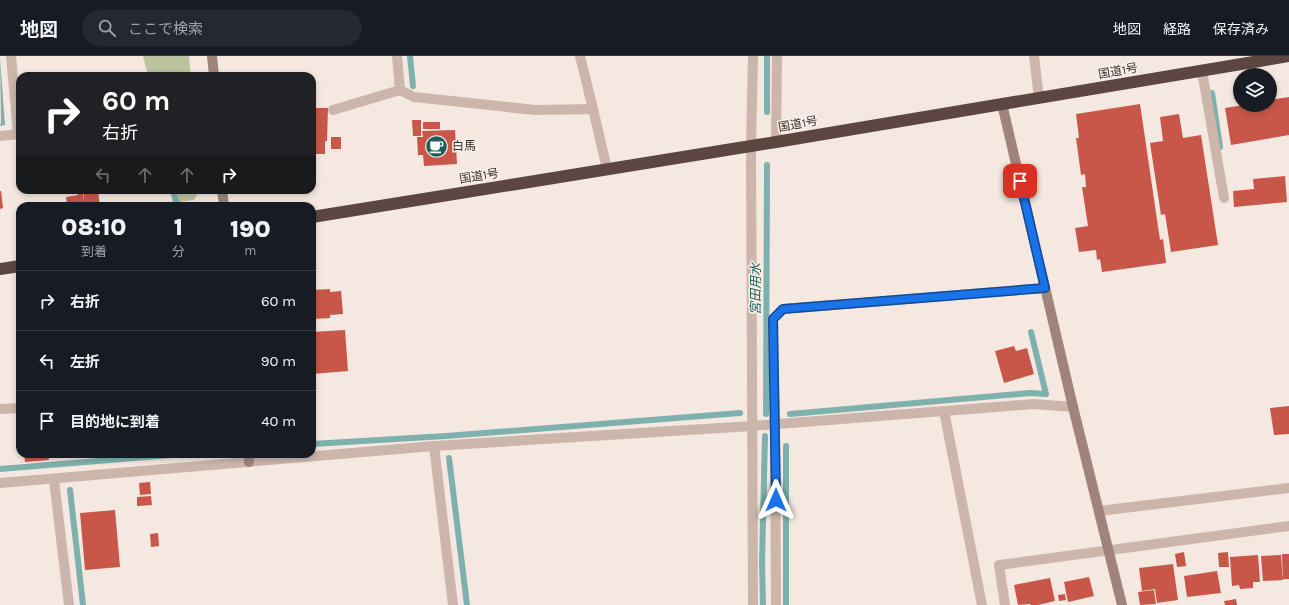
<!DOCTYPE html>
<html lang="ja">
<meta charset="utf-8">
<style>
:root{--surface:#171b24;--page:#242831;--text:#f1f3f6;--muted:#9ea1a6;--line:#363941}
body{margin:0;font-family:Karla,"Noto Sans JP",sans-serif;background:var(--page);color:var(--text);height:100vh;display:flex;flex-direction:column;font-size:15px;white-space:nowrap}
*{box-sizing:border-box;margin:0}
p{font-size:13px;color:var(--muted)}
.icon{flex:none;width:22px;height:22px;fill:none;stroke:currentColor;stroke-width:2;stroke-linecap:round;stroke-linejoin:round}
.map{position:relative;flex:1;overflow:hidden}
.sheet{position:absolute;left:16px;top:146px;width:300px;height:256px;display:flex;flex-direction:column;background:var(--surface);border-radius:12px;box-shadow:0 2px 6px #0003}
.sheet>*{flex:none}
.hud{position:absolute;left:16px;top:16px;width:300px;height:122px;border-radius:12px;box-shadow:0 2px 6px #0003;background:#202124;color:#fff;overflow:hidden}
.tools{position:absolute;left:1233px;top:12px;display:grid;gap:8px}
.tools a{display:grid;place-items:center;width:44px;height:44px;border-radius:50%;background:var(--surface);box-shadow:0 2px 6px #0003;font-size:20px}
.pin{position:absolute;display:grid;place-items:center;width:34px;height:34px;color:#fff;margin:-17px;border-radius:8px;box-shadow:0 2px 6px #0006}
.me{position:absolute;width:44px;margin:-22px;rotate:0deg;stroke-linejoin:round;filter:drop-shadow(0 0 3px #0008)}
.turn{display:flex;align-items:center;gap:14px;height:84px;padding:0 20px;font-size:18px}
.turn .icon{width:52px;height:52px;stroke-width:2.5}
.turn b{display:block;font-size:28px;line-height:34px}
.lanes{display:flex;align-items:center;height:38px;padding:0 20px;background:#0003;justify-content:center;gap:20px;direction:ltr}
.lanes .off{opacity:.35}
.eta{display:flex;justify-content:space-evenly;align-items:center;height:68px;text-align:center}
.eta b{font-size:24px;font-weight:800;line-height:28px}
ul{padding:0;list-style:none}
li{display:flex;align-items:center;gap:12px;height:60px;padding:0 20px;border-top:1px solid var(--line)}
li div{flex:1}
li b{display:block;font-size:15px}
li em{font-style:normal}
header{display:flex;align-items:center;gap:24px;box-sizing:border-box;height:56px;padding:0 20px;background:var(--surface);border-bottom:1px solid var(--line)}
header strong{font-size:19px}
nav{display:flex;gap:22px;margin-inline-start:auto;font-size:14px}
.search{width:280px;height:36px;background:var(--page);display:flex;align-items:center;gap:10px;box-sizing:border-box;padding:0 14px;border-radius:22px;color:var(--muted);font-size:15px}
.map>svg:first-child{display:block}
</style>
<header>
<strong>地図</strong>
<div class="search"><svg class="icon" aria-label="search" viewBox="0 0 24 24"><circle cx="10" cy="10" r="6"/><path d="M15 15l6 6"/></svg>ここで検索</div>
<nav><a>地図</a><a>経路</a><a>保存済み</a></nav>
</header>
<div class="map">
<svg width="1289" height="549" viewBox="0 0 1289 549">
<rect width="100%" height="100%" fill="#f4e8e0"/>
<!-- green -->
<g fill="#bcc39f">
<path d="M143,0h46l2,20h-43z"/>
<path d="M175,134h25l-6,10 -16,2z"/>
</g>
<!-- water -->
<path fill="#7eb1ad" d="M0,2l5,67 -5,1 1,-4z"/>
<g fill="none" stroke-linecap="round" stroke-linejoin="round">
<!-- stream -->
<g stroke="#7eb1ad" stroke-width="6">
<path d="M410,0l3,30"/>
<path d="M1212,37l8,54"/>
<path d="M767,56v-56"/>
<path d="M173,134l4,16"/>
<path d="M766,358l1,-249"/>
<path d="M790,358l240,-21 16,1 -15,-62"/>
<path d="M312,388l134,-8 294,-23"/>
<path d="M449,402l18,147"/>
<path d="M0,413l183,-15"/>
<path d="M70,434l13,115"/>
<path d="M763,549l-1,-43 3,-126"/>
<path d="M786,549v-159"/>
</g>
</g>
<!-- building -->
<g fill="#c85749">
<path d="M1289,41v38l-58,10 -6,-37 19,-3h26v-5z"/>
<path d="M1140,48l20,136 3,-1 3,24 -64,9 -2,-13 -3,1 -1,-10 -17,2 -4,-24 13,-2 -6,-39h4l-1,-13 -4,1 -5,-37h3l-3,-24z"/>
<path d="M312,52h16l-1,33h-2v13h-13z"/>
<path d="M1179,58l4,24 18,-3 17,110 -47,7 -6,-38 -4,1 -11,-72 13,-2 -3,-24z"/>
<path d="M412,64h9v16h-8z"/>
<rect x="423" y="66" width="17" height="7"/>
<path d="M455,74l2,34 -33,2 -1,-11h-5l-1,-18h6l-1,-6z"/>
<rect x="331" y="81" width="10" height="12"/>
<path d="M1285,120l2,26 -53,5 -1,-16 21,-2 -1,-10z"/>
<path d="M77,134h17l-11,2 1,9v-8l14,-2 2,15h-33l-1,-9 12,-2z"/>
<path d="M0,135h1l2,17 -3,1z"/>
<path d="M330,233v3l11,-1 2,23 -13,1v3l-18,1v-29z"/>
<path d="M345,274l3,41 -36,3v-42z"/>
<path d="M1014,290l2,5 11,-3 7,26 -30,9 -9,-32z"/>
<path d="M1289,350v28l-15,1 -4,-27z"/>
<path d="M24,398h24l1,6 -24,2z"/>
<path d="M59,398h11v3l-11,1z"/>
<path d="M150,426l1,12 -11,1 -1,-12z"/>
<path d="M151,440l1,9 -15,1v-9z"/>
<path d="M115,454l5,57 -35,3 -5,-57z"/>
<path d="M158,477l1,13 -8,1 -1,-13z"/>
<path d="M1184,496l2,14 -9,1 -2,-13z"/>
<path d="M1228,496l1,15h-10l-1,-14z"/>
<path d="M1282,498h7v25h-6z"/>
<path d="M1258,499l2,27h-7v6l-13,1 -1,-4 -7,1 -2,-29z"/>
<path d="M1281,499l2,25 -20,1 -2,-25z"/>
<path d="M1173,508l5,36 -21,3 -2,-14 -13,2 -3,-23z"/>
<path d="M1217,515l4,22 -34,4 -3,-21z"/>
<path d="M1089,521l5,19 -26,6 -4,-20z"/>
<path d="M1050,522l5,23 -17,4h-7l-1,-1 -12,1 -4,-20z"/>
<path d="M1154,534l2,14 -16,1 -2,-13z"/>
<path d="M1065,538l1,6 -7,1 -1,-6z"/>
<path d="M1236,543l1,6h-12l-1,-4z"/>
</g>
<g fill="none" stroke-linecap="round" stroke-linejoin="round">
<!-- lane -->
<g stroke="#ccb6ab" stroke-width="10">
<path d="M1202,15l22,127"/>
<path d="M333,54l67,-20"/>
<path d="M1099,455l190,-23"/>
</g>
<!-- street -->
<g stroke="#ccb6ab" stroke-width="10">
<path d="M397,0l3,34 14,7 121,13 58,-1 14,60"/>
<path d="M580,0l13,53"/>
<path d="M753,0l-2,90 2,459"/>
<path d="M1034,0l5,42"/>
<path d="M0,80l18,-2 -7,-78"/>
<path d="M776,86l1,-86"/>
<path d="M0,353l20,-1"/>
<path d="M944,355l38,194"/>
<path d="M434,390l19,159"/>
<path d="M54,424l15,125"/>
<path d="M0,427l434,-37 318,-20 282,-22 39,3"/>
<path d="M776,549l-1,-181 -2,-105 10,-10 262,-21"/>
<path d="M1005,549l-6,-40 290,-39"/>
</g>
<!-- secondary -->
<g stroke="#a0847c" stroke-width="10">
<path d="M212,0l2,20"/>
<path d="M1002,48l71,303 49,198"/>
<path d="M222,134l2,16"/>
<path d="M248,398l1,8"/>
</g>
<!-- highway -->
<g stroke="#5b4641" stroke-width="12">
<path d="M312,161l464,-75 513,-86"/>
<path d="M0,213l20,-3"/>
</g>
</g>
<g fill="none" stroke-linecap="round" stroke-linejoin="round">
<defs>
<path id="route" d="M776,444l-3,-181 10,-10 262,-21 -25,-107"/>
</defs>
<!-- route casing -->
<use href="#route" stroke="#114b97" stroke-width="10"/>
<!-- route -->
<use href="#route" stroke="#1a73e8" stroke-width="7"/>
</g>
<!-- icons -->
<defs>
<symbol id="cafe-disc" viewBox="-11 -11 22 22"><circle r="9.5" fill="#1e5d59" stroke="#fbf2ed"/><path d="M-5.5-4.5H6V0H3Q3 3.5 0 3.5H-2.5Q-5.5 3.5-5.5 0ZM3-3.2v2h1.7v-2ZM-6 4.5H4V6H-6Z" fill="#fff"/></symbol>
</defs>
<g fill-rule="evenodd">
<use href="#cafe-disc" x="424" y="78" width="25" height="25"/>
</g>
<g text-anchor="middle" stroke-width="3" stroke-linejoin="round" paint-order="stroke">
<!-- street labels -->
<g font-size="12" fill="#3a2d2a" stroke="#fbf2ed">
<text transform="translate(1118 15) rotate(-10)" y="4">国道1号</text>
<text transform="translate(798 68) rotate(-10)" y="4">国道1号</text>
<text transform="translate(479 120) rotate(-9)" y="4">国道1号</text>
</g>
<!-- poi labels -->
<g font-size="12" fill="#3a2d2a" stroke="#fbf2ed" text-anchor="start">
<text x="452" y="94">白馬</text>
</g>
<!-- water labels -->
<g font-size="13" font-style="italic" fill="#1e5d59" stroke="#fbf2ed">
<text transform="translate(755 233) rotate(-90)" y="5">宮田用水</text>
</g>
</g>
</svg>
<div class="tools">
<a><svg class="icon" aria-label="layers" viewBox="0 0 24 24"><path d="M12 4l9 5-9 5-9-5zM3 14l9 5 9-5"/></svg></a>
</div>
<div class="pin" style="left:1020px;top:125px;background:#d93025"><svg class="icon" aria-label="arrive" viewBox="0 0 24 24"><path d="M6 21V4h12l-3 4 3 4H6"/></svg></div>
<svg class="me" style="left:776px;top:444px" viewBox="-20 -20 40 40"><path d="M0-17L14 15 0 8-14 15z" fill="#1a73e8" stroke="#fff" stroke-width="4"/></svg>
<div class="hud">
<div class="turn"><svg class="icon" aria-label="right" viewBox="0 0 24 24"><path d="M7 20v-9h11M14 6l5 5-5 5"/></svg><div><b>60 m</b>右折</div></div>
<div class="lanes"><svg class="icon off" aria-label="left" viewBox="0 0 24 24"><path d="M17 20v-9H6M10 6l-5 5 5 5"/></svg><svg class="icon off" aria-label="ahead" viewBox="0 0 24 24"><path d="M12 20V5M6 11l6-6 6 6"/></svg><svg class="icon off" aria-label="ahead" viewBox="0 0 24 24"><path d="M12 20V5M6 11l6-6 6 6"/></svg><svg class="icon" aria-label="right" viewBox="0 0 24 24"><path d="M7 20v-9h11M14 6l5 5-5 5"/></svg></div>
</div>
<section class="sheet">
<div class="eta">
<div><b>08:10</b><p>到着</p></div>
<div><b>1</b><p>分</p></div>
<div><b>190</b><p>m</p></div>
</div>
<ul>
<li><svg class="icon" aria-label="right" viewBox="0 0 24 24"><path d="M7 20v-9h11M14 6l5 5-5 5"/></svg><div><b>右折</b></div><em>60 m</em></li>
<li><svg class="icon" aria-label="left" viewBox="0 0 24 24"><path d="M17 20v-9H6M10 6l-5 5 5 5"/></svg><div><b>左折</b></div><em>90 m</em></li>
<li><svg class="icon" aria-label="arrive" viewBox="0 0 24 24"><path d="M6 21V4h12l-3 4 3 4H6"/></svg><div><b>目的地に到着</b></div><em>40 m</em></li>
</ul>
</section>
</div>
